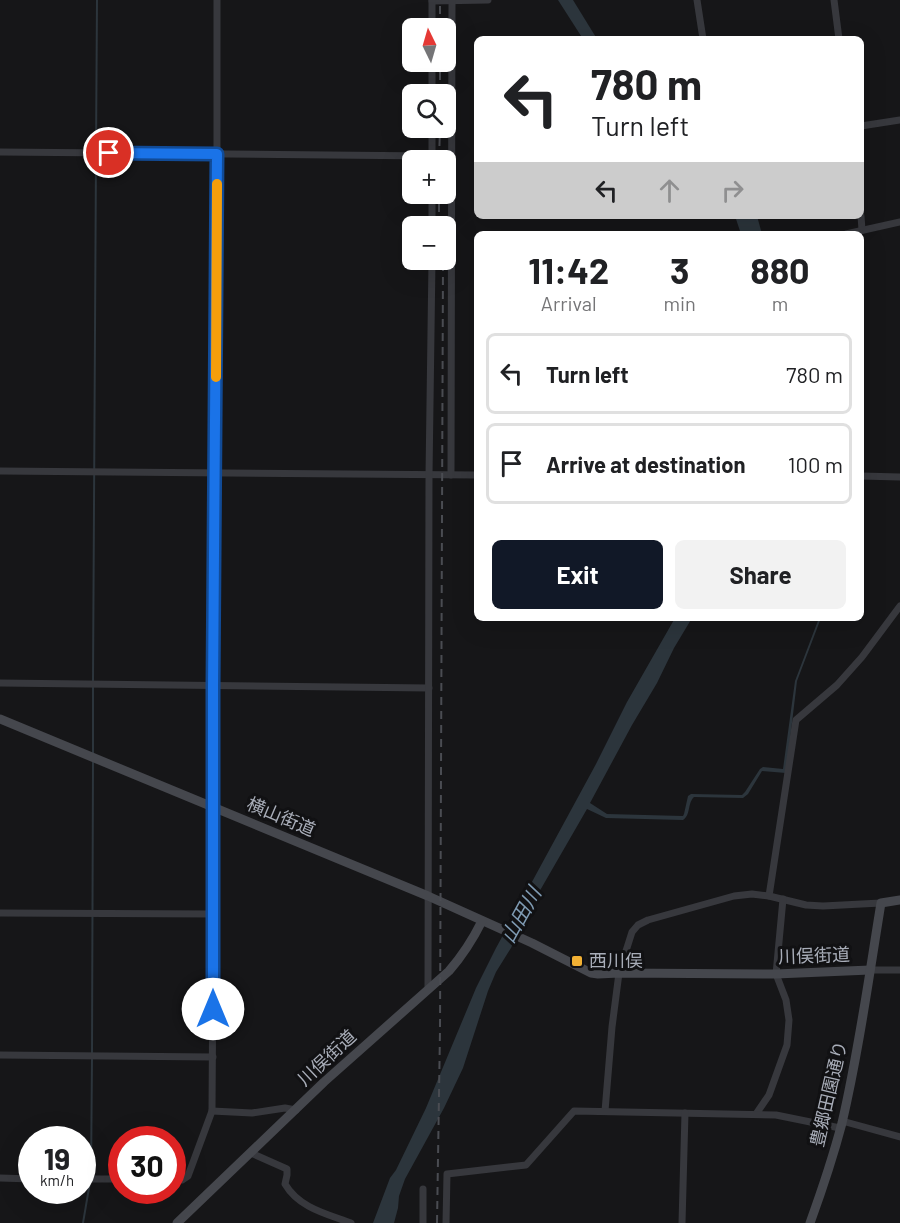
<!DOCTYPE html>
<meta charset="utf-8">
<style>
:root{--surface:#fff;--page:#f2f2f2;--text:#202124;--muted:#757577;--line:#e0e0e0;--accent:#111827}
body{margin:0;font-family:Barlow,"Noto Sans JP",sans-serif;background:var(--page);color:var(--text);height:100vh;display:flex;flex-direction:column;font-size:22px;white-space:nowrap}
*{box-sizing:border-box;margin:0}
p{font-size:20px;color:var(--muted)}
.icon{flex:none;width:33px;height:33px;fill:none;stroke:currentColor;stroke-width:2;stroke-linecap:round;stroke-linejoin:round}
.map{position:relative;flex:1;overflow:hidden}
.side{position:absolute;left:474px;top:231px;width:390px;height:390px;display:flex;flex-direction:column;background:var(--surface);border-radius:9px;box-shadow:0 6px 24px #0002}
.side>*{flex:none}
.hud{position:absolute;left:474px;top:36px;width:390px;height:183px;border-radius:9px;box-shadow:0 6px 24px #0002;background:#fff;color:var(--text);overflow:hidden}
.needle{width:39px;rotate:355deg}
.buttons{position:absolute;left:402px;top:18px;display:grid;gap:12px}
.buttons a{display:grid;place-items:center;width:54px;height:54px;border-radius:9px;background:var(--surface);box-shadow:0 6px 24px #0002;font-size:30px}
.speed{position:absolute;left:18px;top:1126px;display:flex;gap:12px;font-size:30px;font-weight:700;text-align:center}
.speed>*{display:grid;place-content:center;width:78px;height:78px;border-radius:50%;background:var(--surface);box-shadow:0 6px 24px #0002;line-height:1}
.speed small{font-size:15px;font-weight:400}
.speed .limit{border:9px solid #d22;background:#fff;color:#111}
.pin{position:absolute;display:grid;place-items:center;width:51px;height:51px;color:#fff;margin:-26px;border:3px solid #fff;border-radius:50%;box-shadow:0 2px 6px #0007}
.me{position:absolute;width:66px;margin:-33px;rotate:0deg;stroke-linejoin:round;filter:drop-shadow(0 0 4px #0008)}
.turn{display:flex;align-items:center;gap:21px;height:126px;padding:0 18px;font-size:27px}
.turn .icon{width:78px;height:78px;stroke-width:2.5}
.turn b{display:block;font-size:42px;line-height:51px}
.lanes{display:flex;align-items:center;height:57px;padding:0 18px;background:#0003;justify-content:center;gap:30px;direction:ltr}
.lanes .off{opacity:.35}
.eta{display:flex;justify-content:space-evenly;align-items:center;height:102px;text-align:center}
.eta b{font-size:36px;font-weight:700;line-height:42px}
.action{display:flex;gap:12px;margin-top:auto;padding:12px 18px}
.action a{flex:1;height:69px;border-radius:9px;background:var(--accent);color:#fff;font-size:24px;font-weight:700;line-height:69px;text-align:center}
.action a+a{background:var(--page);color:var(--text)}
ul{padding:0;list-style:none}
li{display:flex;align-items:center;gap:18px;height:81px;margin:0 12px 9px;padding:0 6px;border:3px solid var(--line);border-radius:9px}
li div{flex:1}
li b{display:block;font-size:22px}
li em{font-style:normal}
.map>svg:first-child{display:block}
</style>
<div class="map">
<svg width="900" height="1223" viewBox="0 0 900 1223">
<rect width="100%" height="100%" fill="#161618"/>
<!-- water -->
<g fill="#2c353c">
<path d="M558,0h15l24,39h-14z"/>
<path d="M735,216h22l5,18h-21z"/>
<path d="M675,618h17l-18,30 -17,35 -25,42 -42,78 17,11 76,2 1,-2 4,-18 3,-2 51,1 3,-3 15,-23 3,-2 20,2 12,-88 24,-63h2l-24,63 -11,92 -24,-2 -14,23 -5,4 -49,-1c-7,7 -3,18 -11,23l-77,-2 -19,-9 -60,104 -16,35 -15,24 -8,19 -25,77 -19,40 -39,71 -6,17 -1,12 -4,15h-21l17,-45 6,-8 30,-62 50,-120 20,-40 100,-184 31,-62z"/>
</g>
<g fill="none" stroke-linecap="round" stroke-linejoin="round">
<!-- stream -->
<g stroke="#2c353c" stroke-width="2">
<path d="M96,150l1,-150"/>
<path d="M93,681l3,-525"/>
<path d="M93,753v-66"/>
<path d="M92,1053l1,-291"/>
<path d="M91,1176l1,-117"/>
<path d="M83,1223l7,-41"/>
</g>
<!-- street -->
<g stroke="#37383d" stroke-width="7">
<path d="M697,0l6,39"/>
<path d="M834,0l5,39"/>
<path d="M432,1l56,-1"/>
<path d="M432,28v-28"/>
<path d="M432,94v-32"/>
<path d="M861,126l39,-6"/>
<path d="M0,152l432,4"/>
<path d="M432,160v-32"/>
<path d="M861,216l1,14"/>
<path d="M432,226v-32"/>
<path d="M846,234l54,-12"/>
<path d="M0,471l477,4"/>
<path d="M451,475l1,-475"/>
<path d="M861,476l39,1"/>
<path d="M0,683l429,5"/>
<path d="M769,896l27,-176 41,-35 25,-28 38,-51"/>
<path d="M0,913l214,1"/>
<path d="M870,970h30"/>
<path d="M428,990l1,-515 3,-215"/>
<path d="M0,1055l213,2"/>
<path d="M212,1111l40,2 33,-5 11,2"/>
<path d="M605,1111l7,-84 7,-54 13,-41 6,-7 10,-5 86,-24 18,-2 17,2 37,9 17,1 58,-3"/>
<path d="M756,1114l13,-19 18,-50 2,-25 -3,-20 -10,-26 7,-75"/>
<path d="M842,1121l58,16"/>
<path d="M251,1153l36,16v6l-2,9c14,24 42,30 66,39"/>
<path d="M0,1178l32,1"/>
<path d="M82,1179h40"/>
<path d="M172,1180h10l6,-4 24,-65 2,-304 -1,-120 4,-533v-154"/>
<path d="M423,1223v-34"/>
<path d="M446,1223l1,-49 79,-9 48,-54 202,4 64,13"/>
<path d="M682,1223l3,-110"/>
</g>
<!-- secondary -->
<g stroke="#45474d" stroke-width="9">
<path d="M0,719l428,177 104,47 59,30 7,1 21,-1 157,1 94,-4"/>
<path d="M177,1223l147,-141 125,-111c14,-16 24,-32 33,-50"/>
<path d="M810,1223c12,-33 23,-66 32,-100 17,-73 27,-147 39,-220l19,-3"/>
</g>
<!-- rail -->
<g stroke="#4a4c52" stroke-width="2" stroke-dasharray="8 6" stroke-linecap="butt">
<path d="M440,28v-28"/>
<path d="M440,94v-32"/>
<path d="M439,160l1,-32"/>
<path d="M439,226v-32"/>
<path d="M437,1223l3,-193 3,-770"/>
</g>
</g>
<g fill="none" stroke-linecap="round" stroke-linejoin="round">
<defs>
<path id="route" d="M109,153l108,1 -4,533v322"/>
</defs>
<!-- route casing -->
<use href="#route" stroke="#114b97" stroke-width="15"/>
<!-- route -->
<use href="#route" stroke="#1a73e8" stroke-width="10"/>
<!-- slow -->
<path stroke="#f59e0b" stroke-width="10" d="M216,377l1,-193"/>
</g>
<!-- markers -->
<rect fill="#f2b134" stroke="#111113" stroke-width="2" x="571" y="955" width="12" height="12" rx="3"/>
<g text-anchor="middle" stroke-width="6" stroke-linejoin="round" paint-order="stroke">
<!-- street labels -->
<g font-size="18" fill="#a8adb8" stroke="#111113">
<text transform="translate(281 817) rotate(23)" y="6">横山街道</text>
<text transform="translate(814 956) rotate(-2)" y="6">川俣街道</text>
<text transform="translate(327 1058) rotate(-43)" y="6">川俣街道</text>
<text transform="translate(829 1094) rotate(-77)" y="6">豊郷田園通り</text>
</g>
<!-- poi labels -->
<g font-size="18" fill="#a8adb8" stroke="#111113" text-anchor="start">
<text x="589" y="967">西川俣</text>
</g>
<!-- water labels -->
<g font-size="20" font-style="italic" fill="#7f9bb3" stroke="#111113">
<text transform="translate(521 915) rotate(-61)" y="7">山田川</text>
</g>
</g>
</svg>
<div class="buttons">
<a><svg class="needle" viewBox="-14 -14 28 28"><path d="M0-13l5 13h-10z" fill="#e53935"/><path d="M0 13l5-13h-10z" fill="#757577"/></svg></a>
<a><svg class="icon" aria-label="search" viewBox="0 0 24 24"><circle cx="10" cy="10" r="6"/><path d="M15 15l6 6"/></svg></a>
<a>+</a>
<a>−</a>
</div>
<div class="speed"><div>19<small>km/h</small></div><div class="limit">30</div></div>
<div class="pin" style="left:109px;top:153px;background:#d93025"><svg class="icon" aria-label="arrive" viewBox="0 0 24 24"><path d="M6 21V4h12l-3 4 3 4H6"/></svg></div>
<svg class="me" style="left:213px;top:1009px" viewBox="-20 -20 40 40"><circle r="19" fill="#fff"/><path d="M0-13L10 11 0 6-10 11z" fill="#1a73e8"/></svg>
<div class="hud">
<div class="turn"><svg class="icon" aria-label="left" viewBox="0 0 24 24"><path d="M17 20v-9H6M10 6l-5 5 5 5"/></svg><div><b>780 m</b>Turn left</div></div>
<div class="lanes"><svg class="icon" aria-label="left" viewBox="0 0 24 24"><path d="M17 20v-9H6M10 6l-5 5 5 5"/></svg><svg class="icon off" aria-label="ahead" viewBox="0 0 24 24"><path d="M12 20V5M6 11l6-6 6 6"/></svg><svg class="icon off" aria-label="right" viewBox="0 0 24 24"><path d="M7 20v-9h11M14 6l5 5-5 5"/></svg></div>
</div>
<section class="side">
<div class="eta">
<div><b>11:42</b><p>Arrival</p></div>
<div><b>3</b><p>min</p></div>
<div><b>880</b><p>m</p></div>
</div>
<ul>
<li><svg class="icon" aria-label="left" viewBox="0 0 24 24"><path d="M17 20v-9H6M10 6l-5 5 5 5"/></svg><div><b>Turn left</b></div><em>780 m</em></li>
<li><svg class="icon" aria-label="arrive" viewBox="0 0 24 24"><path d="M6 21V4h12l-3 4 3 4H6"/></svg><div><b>Arrive at destination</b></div><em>100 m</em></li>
</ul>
<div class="action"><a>Exit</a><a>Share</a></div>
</section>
</div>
